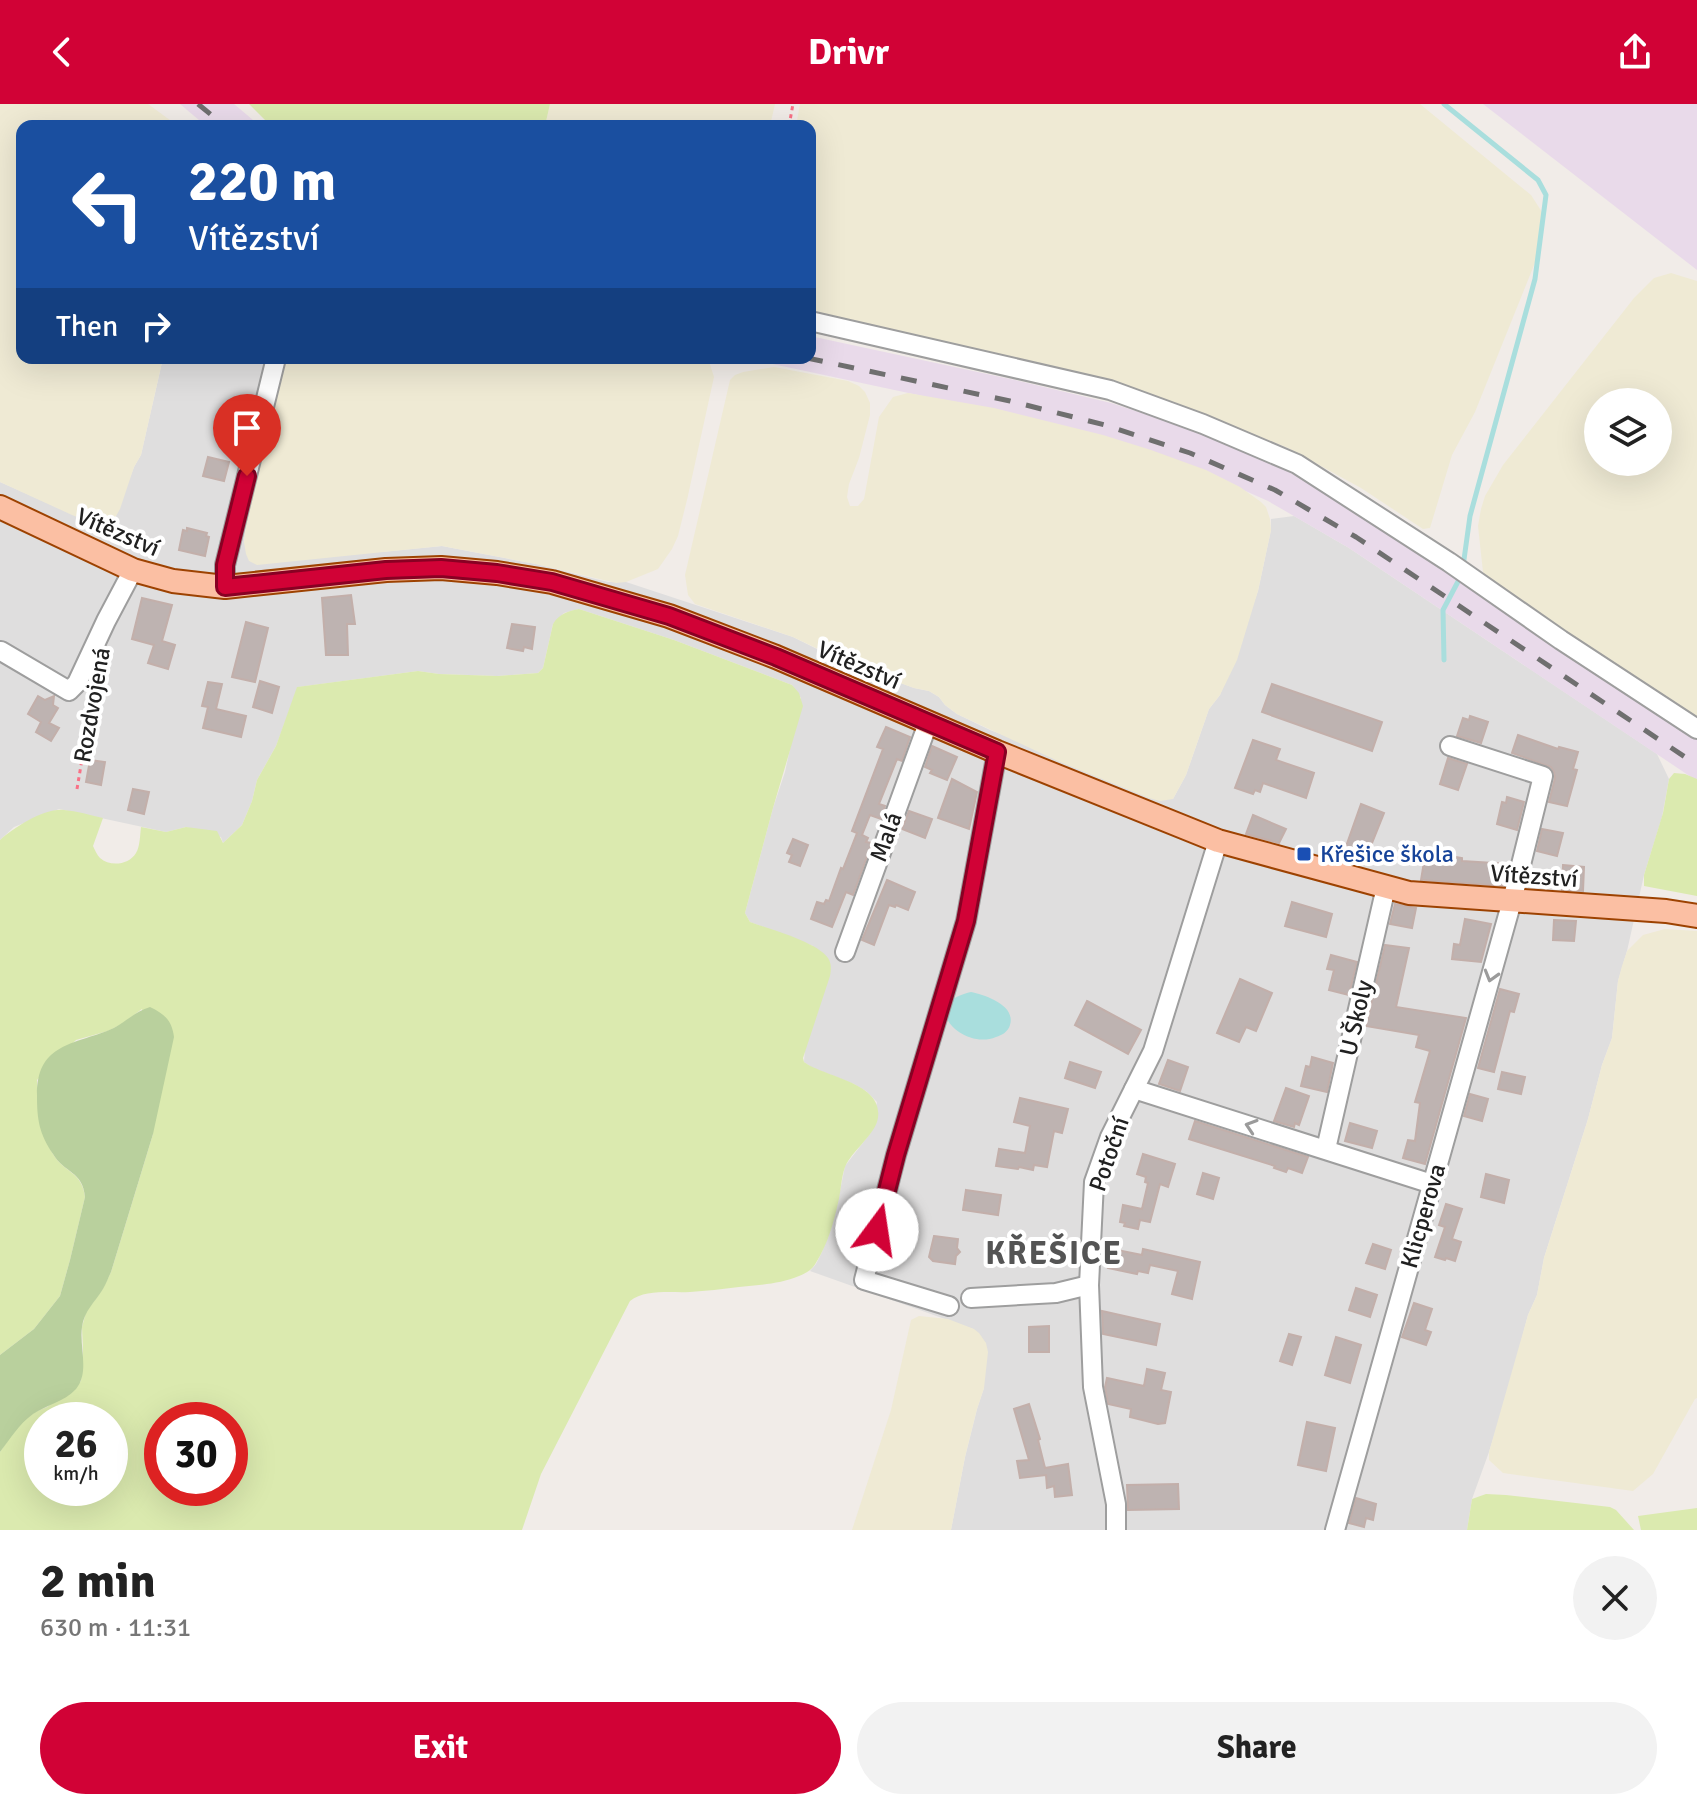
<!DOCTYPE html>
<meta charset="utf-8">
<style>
:root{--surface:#fff;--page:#f2f2f2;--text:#222;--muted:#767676;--accent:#d10236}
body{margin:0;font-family:Signika,sans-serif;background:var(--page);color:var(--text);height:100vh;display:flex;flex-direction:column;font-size:30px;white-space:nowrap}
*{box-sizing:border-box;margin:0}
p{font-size:26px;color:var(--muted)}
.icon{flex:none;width:44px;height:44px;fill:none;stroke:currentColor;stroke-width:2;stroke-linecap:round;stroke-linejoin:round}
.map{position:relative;height:1426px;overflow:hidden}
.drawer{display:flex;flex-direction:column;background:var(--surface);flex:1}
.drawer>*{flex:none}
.banner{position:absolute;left:16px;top:16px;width:800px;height:244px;border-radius:16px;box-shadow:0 8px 32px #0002;background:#1a4fa0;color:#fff;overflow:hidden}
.tools{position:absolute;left:1584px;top:284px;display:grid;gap:16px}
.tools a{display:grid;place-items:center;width:88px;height:88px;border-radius:50%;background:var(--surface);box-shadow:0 8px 32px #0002;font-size:40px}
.speed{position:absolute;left:24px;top:1298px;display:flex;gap:16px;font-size:40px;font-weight:700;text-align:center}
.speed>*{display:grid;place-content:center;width:104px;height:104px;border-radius:50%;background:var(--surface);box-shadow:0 8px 32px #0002;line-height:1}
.speed small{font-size:20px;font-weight:400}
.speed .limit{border:12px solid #d22;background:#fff;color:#111}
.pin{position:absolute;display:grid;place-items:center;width:68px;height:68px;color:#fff;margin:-82px -34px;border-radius:50% 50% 50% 0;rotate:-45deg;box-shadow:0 0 8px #0007}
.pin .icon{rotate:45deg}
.me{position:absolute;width:88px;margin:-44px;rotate:14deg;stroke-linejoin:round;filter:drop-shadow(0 0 6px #0008)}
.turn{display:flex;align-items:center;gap:28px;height:168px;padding:0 40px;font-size:36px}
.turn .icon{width:104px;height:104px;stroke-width:2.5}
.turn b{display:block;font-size:56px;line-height:68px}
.then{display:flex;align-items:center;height:76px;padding:0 40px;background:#0003;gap:16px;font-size:30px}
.round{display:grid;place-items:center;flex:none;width:84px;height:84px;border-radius:42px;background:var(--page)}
.head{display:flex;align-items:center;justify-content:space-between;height:136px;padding:0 40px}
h1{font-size:48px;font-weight:800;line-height:60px}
.primary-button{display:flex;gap:16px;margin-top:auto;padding:16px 40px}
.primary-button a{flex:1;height:92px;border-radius:48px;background:var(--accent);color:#fff;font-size:32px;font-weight:800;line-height:92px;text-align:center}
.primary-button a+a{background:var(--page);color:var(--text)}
header{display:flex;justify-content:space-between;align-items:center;height:104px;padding:0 40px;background:var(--accent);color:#fff;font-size:36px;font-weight:800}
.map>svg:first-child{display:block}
</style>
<header><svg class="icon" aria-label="back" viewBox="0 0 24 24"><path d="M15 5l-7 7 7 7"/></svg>Drivr<svg class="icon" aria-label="share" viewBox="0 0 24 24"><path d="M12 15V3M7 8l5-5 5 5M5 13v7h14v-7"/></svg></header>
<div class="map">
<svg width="1697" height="1426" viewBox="0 0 1697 1426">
<rect width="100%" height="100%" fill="#f1ece8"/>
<!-- residential -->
<path fill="#dfdede" d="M163,254h124l-40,158 -3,26 137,10 61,-6 94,18 72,18h18l167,55 42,21 79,30 15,3 10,6 6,8 12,9 33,16 183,69 13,-24 23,-66 11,-14 38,-104 13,-61v-11l23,-3 55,32 308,206 12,25 -7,38 -18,58 -17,76 -9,30 -6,57 -10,27 -14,54 -44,139 -7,37 -9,20 -20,76 -19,61 -17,47 -5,31h-516l14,-73 12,-48 7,-21 -11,-59 -163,-58 6,-7 6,-12 15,-46 8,-40 27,-35 5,-29 -11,-11 -12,-7 -41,-16 -9,-6 9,-116 -63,-24 -5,-9 28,-105 12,-36 16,-74 -9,-13 -118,-45 -95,-31 -8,2 -7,2 -11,11 -10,44 -5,5 -40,3 -59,-2 -21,-3 -120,16 -22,59 -19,34 -5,21 -10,24 -19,18 -2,-6 -35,-10 -20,5 -107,-23 -45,18 -14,13v-358l97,43 18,-7 19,-51 7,-12z"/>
<!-- industrial -->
<g fill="#e9daea">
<path d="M180,0h54l26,22h-54z"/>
<path d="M1483,0h214v166z"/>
<path d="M810,232l205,44 96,23 87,28 86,38 83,49 330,220v43l-348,-233 -81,-47 -83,-37 -178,-50 -262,-56h65z"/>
</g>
<!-- farmland -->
<g fill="#efead4" fill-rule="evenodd">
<path d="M0,0h148l30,22h-156v232h141l-22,97 -7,12 -14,42 -8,14 -5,1 -9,1 -26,-10 -72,-33z"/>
<path d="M550,0h225l-5,22h-225z"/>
<path d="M800,0h620l111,91 11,17 1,16 -7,32 -61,152 -23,43 -22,73 -7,1 -62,-41 -73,-40 -109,-44 -86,-27 -139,-31 -127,-31 -17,-6v-183h-14z"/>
<path d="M1671,169l26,8v440l-88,-60 -58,-36 -58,-40 -10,-13 -5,-46 3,-17 4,-13 18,-31 131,-167 20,-20zM1598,298h60v60h-60z"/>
<path d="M287,254h306l12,1 1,-1h102l6,19 -27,123 -9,36 -6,13 -14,20 -32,13 -10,1 -80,-19 -94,-18 -185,19 -8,-4 -3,-7 -2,-12 3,-26z"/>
<path d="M774,263l74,14 11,5 6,6 5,11v12l-11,43 -10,26 -2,13 3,9h8l6,-7 15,-82 14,-20 15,-4 86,15 109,27 48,15 55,20 34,17 21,15 5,5 4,12 1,11 -13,61 -21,69 -17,35 -11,14 -23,66 -13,24 -13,2 -11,-3 -89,-36 -103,-48 -12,-9 -6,-8 -10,-6 -15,-3 -56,-20 -65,-31 -98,-33 -7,-9 -3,-20 45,-195 5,-5 8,-3z"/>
<path d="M1665,825l32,2v467l-2,1 -42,75 -20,17 -130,-18 -14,-13v-8l39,-137 9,-20 7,-37 44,-139 14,-54 10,-27 6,-57 4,-15 5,-15 16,-16z"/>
<path d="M919,1212l29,3 26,10 5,4 7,10 2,9 -4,36 -7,21 -12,48 -14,73h-99l39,-120 20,-90z"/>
</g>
<!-- grass -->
<g fill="#dbeaaf" fill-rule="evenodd">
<path d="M249,0h301l-5,22h-274z"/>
<path d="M579,505l95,31 118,45 7,8 4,13 -30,102 -28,105 5,9c19,7 67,20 78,36 4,6 3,12 2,18l-27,82 1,4c22,16 84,21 73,60 -5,15 -25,29 -32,45 -4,11 -4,25 -7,36 -4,19 -11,42 -21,58 -4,8 -10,12 -18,15 -19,8 -40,9 -60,11 -17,2 -33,4 -49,5 -19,1 -45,-3 -60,9l-89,173 -19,56h-522v-78l19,-28 16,-12 12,-5 34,-26 2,-30 -1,-24 4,-15 16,-22 9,-18 42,-138 -11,-125 -20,15 -14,7 -32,9 -39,40c0,19 6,58 16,74 11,19 29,17 32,43l-15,63 -10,36 -26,33 -34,26v-515c15,-13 44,-32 64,-30 13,1 26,5 39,8l-10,28c2,4 4,9 7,12 10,9 29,7 36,-5 4,-6 4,-18 5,-26l25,5 20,-5 31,4 6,12 19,-18 10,-24 5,-21 19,-34 21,-59 121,-16 21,3 59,2 40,-3 5,-5 10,-44c6,-10 15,-13 26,-15zM42,1316h68v68h-68zM162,1316h68v68h-68z"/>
<path d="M1674,669l11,1 12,5v117l-53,-10v-11l19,-62 6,-34z"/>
<path d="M1486,1390l20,1 104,12 6,3 18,20h-167l5,-31z"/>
<path d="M1697,1404v22h-56l-3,-14z"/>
</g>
<!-- forest -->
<path fill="#b9d09d" d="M150,903c15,7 22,14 24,30l-21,97 -42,138c-3,6 -5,12 -8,17 -8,13 -19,22 -21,38 -3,20 8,45 -6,62 -12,13 -30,16 -43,25 -15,11 -22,24 -33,38v-97l34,-26 26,-33 10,-36 15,-63c-2,-26 -21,-24 -32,-43 -14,-21 -16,-34 -16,-59 0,-49 32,-50 70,-64 16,-6 28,-20 43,-24z"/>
<!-- water -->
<path fill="#a9dedd" d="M971,888c14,3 45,13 39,33 -2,7 -8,10 -14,12 -33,14 -80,-33 -25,-45z"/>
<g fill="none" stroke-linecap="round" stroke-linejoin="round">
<!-- stream -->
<path stroke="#a9dedd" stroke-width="5" d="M1444,556l-1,-50 19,-36 8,-58 65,-237 11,-84 -8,-15 -94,-76"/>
</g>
<!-- building -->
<g fill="#beb3b1" stroke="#c3afaa" stroke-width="2">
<path d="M208,353l21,5 -5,19 -21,-5z"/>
<path d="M187,424l20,5 -1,3 3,1 -4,19 -26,-6 4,-20 4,1z"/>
<path d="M351,491l4,29h-8l1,31h-22l-4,-57z"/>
<path d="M142,494l30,7 -10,36 13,4 -7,24 -20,-6 6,-18 -22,-6z"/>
<path d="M246,518l22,6 -13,54 -23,-5z"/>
<path d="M512,520l23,3 -3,22 -8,-2 -1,4 -16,-3z"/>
<path d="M260,577l19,6 -7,26 -19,-6z"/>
<path d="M208,578l14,2 -6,25 30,7 -5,21 -38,-9 5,-21 -6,-1z"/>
<path d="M1272,580l110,38 -10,29 -110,-39z"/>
<path d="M38,592l7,4 9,-4 -1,9 5,3 -9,15 10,5 -8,13 -15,-9 5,-10 -13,-8z"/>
<path d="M1470,612l18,6 -7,21 -24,-7 6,-18 6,2z"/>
<path d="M886,623l24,10 -8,24 -5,-2 -18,45 6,2 -4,13 -11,-4 -8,20 6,3 -2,4 6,1 -19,52 -7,-3 -14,35 -21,-8 6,-17 7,2 2,-4 3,1 12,-33 2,1 14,-36 -5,-2 31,-82 -6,-2z"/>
<path d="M1518,631l40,14 1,-2 19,5 -5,17 4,1 -10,36 -18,-4 6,-24 -1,-6 -3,-5 -39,-14z"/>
<path d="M1253,636l27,9 -4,11 38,13 -8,25 -43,-15 -3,9 -5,-2 -2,4 -18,-6z"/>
<path d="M932,642l25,11 -10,23 -17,-7 2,-3 -7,-3z"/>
<path d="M1448,654l19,6 -9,26 -18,-6z"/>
<path d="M90,656l15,2 -4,23 -15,-3z"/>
<path d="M952,675l25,13 -8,37 -31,-11z"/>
<path d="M133,685l16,3 -5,22 -16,-4z"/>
<path d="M1507,693l17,5 -7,28 -20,-6 5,-22 4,1z"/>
<path d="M1361,700l23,9 -20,50 -21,-8z"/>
<path d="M909,707l23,8 -7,19 -23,-9z"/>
<path d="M1253,711l33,14 -7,14 -33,-9z"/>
<path d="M1542,725l21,4 -6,23 -20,-5z"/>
<path d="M793,735l15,6 -8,21 -11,-4 3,-7 -5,-2z"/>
<path d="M1433,749l29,5v3l47,3 -6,22 -82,-6 4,-24 7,2z"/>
<path d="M1563,761l21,2 -1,24 -21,-1z"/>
<path d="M887,776l28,12 -7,18 -12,-5 -1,2 -6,-2 -15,40 -12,-5z"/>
<path d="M1292,798l40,12 -6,23 -41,-11z"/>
<path d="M1395,800l21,4 -4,20 -22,-4z"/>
<path d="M1465,815l26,5 -10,38 -29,-3 2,-15 6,1z"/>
<path d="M1554,816l22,1 -2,20 -21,-1z"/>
<path d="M1385,841l24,3 -13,59 70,11 -41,146 -22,-6 5,-18 7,1 5,-38 -5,-1 15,-51 -14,-4 3,-12 -53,-9z"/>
<path d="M1331,851l26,7 -8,33 -20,-5 5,-20 -7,-1z"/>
<path d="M1240,875l32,14 -16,38 -10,-4 -7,15 -22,-9z"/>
<path d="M1500,885l19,5 -5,18 -4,-1 -16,61 -16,-4z"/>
<path d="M1087,897l54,29 -13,24 -53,-29z"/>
<path d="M1312,953l21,6 -6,29 -26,-6 5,-20 4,1z"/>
<path d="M1168,956l20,7 -8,24 -21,-7z"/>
<path d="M1070,958l31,10 -6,16 -30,-10z"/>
<path d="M1502,968l23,5 -4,17 -23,-5z"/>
<path d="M1286,984l23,8 -10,29 -4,-2 -1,4 -20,-6z"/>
<path d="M1470,990l18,5 -6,22 -18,-5z"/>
<path d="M1020,994l48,11 -6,24 -8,-2 -7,36 -13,-2 -1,5 -14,-3 -1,2 -22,-3 3,-17 26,4 5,-27 -16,-4z"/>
<path d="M1195,1017l113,36 -6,16 -14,-5 -2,4 -12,-4 1,-2 -86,-27z"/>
<path d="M1350,1019l27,8 -5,17 -27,-7z"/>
<path d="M1143,1050l32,10 -7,23 -8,-3 -10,38 -10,-2 -2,9 -14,-3 1,-3 -5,-1 3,-17 19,4 6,-26 -3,-1 1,-5 -9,-3z"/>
<path d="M1203,1069l16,5 -6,21 -16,-5z"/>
<path d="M1486,1070l23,6 -5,23 -23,-6z"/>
<path d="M966,1086l35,5 -3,20 -35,-5z"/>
<path d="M1446,1100l16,5 -10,30 9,3 -6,19 -9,-3 -1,2 -10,-3 10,-30 -6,-2z"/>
<path d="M934,1132l24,3 -1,9 3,4 -4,4 -1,8 -22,-3 -4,-4z"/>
<path d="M1373,1140l18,6 -6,19 -19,-6z"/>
<path d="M1112,1145l30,6 1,-6 57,13 -8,37 -20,-5 6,-23 -28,-6 -2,8 -10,-2 -1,3 -29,-6z"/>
<path d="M1356,1184l21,7 -7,22 -21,-7z"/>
<path d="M1414,1199l18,6 -7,21 6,2 -5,13 -24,-8z"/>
<path d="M1102,1207l58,13 -4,21 -53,-11z"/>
<path d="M1049,1222v26h-20v-25z"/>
<path d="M1289,1230l12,3 -9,28 -12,-4z"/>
<path d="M1336,1233l25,8 -11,38 -25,-8z"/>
<path d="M1147,1265l18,4 -4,17 10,2 -6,31 -7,1 -28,-7 1,-8 -23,-5 -3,-17 2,-9 37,8z"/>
<path d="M1029,1300l11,35 -2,1 7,28 23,-4 4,31 -17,2 -1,-11 -7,2 -1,-13 -26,3 -3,-17 12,-1 -15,-51z"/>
<path d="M1307,1318l28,6 -9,43 -28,-6z"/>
<path d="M1178,1380l1,25 -51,1 -1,-25z"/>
<path d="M1356,1394l20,6 -3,16 -7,-2 -2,9 -15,-4z"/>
</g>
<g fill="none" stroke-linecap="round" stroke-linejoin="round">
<defs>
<g id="minor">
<path d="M810,217l300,69 93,34 94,40 152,98 112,78 136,89"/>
<path d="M225,483v-22l51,-207"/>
<path d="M1,547l68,40 8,-8 29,-62 27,-51"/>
<path d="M845,848l83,-229"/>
<path d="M1134,985l298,95"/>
<path d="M1326,1045l60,-262"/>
<path d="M971,1194l85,-5 33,-8"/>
<path d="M949,1202l-85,-26 32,-125 70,-234 31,-169"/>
<path d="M1116,1426v-26l-23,-117 -4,-102 5,-103 16,-45 43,-86 65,-210"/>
<path d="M1335,1426l177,-629 31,-125 -93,-30"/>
</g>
<path id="major" d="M0,403l133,63 40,11 52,6 161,-17 55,-2 56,5 55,9 117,34 107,41 221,95 221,89 191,52 257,18 31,5"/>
</defs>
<!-- minor casing -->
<use href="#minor" stroke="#9e9e9e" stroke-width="22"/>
<!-- major casing -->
<use href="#major" stroke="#9d4201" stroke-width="26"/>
<!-- path -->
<g stroke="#f97186" stroke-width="3" stroke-dasharray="4 4" stroke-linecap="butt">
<path d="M789,22l4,-22"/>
<path d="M77,685l17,-101"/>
</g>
<!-- minor -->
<use href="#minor" stroke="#fff" stroke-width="18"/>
<!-- major -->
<use href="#major" stroke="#fbbfa3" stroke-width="22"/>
<!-- rail -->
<g stroke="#6f6f6f" stroke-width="5" stroke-dasharray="16 16" stroke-linecap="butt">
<path d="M198,0l27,22"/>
<path d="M807,254l203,43 95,24 85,28 85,37 81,47 341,228"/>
</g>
</g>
<!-- one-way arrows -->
<defs><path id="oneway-chevron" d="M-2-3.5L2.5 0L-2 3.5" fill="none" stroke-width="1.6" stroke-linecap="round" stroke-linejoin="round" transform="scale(2)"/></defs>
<g stroke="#9b9b9b">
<use href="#oneway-chevron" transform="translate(1491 872) rotate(106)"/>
<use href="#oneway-chevron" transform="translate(1251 1022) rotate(-162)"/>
</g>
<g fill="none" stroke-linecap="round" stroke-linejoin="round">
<defs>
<path id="route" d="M247,372l-22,89v22l161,-17 55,-2 56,5 55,9 117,34 107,41 221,95 -31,169 -70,234 -19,75"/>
</defs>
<!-- route casing -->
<use href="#route" stroke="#880123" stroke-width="20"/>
<!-- route -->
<use href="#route" stroke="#d10236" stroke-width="14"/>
</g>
<!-- markers -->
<rect fill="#1a4fb4" stroke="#fff" stroke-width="3" x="1296" y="742" width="16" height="16" rx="4"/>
<g text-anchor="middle" stroke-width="8" stroke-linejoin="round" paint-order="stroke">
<!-- street labels -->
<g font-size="24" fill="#212121" stroke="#fff">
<text transform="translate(118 428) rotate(23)" y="8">Vítězství</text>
<text transform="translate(859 561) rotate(23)" y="8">Vítězství</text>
<text transform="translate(92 601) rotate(-80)" y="8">Rozdvojená</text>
<text transform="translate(886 733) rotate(-70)" y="8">Malá</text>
<text transform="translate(1534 772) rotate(4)" y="8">Vítězství</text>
<text transform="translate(1356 914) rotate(-77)" y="8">U Školy</text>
<text transform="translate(1109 1050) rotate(-71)" y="8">Potoční</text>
<text transform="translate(1423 1112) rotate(-74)" y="8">Klicperova</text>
</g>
<!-- transit labels -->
<g font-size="24" fill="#164399" stroke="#fff" text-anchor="start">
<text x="1320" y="758">Křešice škola</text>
</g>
<!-- district labels -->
<g font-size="32" font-weight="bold" letter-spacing="2" fill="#545454" stroke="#fff">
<text x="1054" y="1160">KŘEŠICE</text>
</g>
</g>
</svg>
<div class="tools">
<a><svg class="icon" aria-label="layers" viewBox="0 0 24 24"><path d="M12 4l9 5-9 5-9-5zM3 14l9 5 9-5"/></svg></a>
</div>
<div class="speed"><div>26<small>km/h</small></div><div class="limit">30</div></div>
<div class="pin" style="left:247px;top:372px;background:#d93025"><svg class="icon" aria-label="arrive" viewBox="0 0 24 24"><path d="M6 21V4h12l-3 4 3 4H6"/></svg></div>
<svg class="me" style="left:877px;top:1126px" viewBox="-20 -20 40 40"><circle r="19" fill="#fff"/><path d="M0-13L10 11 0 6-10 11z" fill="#d10236"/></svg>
<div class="banner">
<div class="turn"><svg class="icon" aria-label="left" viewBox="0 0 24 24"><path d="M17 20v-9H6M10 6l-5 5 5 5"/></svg><div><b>220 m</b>Vítězství</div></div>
<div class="then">Then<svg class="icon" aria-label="right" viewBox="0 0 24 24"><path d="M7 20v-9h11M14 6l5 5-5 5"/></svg></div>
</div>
</div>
<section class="drawer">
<div class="head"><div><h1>2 min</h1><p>630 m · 11:31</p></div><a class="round"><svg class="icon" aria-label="close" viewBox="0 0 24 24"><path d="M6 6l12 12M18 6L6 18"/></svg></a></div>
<div class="primary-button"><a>Exit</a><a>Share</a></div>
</section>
